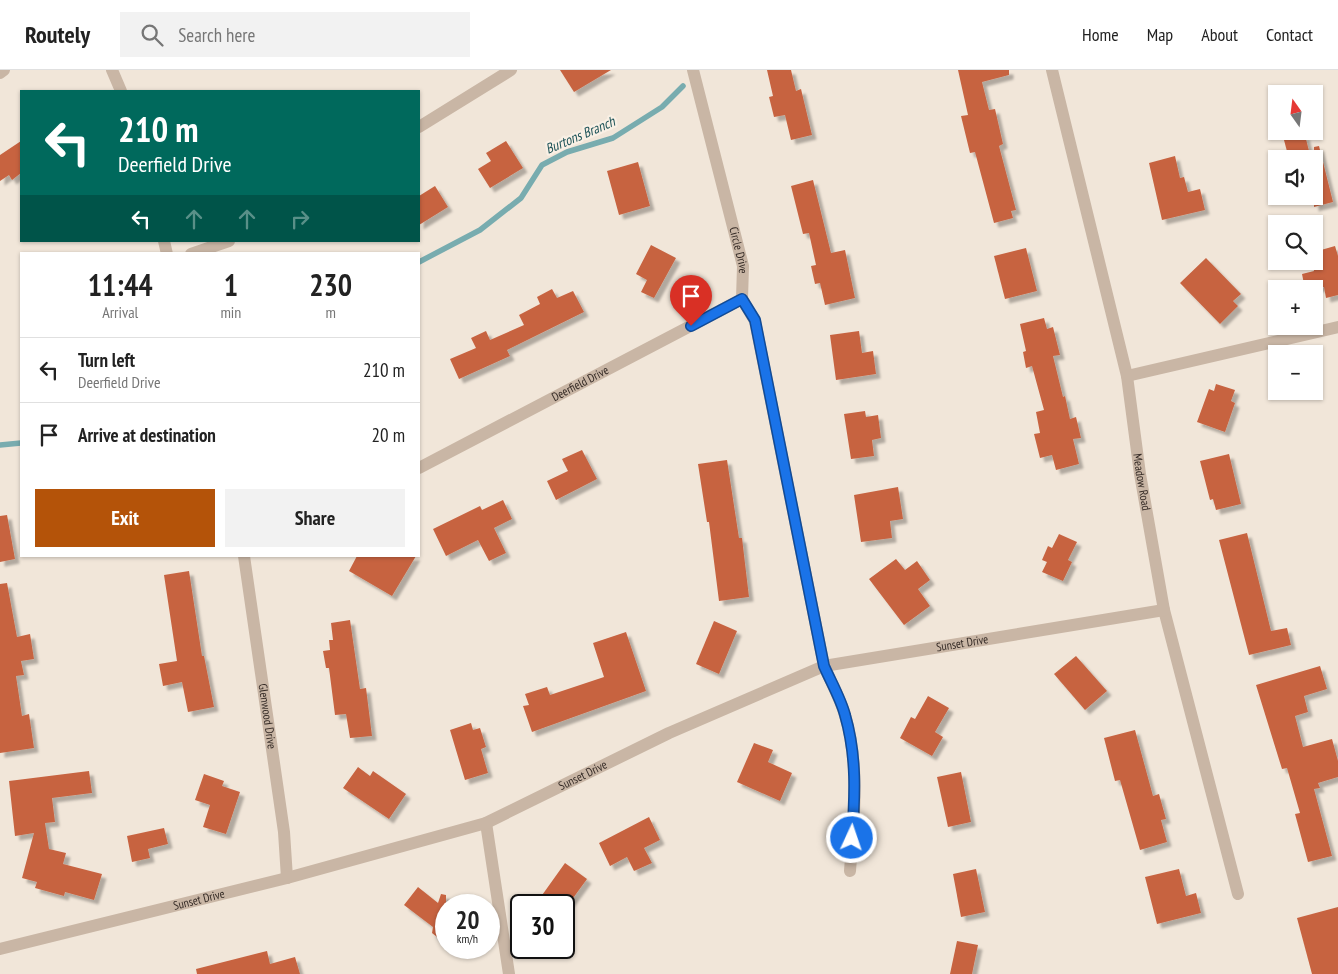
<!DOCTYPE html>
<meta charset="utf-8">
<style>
:root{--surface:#fff;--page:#f2f2f2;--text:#222;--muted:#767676;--line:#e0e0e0;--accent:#b45309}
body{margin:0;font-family:"PT Sans Narrow",sans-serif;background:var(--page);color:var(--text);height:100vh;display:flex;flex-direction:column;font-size:19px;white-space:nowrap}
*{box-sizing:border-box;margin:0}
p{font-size:16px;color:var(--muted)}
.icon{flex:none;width:28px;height:28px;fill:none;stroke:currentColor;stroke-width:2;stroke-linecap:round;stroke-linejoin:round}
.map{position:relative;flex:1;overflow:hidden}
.panel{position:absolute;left:20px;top:182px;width:400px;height:305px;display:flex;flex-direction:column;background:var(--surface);border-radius:0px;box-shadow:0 1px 4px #0004}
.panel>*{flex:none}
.banner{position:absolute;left:20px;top:20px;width:400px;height:152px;border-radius:0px;box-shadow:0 1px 4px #0004;background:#00695c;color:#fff;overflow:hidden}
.needle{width:32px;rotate:346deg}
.fabs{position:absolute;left:1268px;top:15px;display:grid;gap:10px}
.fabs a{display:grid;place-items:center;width:55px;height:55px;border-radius:0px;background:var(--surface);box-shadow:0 1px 4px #0004;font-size:25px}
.speed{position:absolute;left:435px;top:824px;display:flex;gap:10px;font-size:25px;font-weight:700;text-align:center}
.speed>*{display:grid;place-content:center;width:65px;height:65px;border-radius:50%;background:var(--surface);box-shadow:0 1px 4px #0004;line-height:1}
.speed small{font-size:12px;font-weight:400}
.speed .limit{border:2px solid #111;border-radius:8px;background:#fff;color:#111}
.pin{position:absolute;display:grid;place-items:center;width:42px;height:42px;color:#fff;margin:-51px -21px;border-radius:50% 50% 50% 0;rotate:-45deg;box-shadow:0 0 5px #0007}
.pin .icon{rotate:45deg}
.me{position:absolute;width:55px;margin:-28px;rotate:3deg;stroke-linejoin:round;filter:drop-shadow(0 0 4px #0008)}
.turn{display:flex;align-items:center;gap:18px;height:105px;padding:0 15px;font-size:22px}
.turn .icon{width:65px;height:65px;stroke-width:2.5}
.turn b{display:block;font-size:35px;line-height:42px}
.lanes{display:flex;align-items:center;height:48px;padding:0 15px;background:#0003;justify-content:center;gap:25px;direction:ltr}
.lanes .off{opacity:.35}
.eta{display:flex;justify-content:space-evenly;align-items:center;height:85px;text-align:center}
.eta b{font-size:30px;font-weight:800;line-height:35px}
.action{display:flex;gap:10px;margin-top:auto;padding:10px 15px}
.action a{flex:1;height:58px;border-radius:0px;background:var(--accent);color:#fff;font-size:20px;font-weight:800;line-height:58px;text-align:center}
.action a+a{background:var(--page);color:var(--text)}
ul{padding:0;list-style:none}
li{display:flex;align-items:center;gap:15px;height:65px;padding:0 15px;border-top:1px solid var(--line)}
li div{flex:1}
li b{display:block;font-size:19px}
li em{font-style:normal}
header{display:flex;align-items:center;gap:30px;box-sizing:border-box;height:70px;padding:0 25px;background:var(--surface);border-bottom:1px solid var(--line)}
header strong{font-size:24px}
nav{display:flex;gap:28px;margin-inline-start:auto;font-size:18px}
.search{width:350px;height:45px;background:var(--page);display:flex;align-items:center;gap:12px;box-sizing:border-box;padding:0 18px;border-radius:0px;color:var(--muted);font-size:19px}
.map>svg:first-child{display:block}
</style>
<header>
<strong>Routely</strong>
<div class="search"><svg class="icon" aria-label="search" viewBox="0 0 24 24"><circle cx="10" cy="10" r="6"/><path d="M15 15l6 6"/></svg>Search here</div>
<nav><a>Home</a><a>Map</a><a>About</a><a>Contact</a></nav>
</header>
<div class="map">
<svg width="1338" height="904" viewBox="0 0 1338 904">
<defs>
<filter id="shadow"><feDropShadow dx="4.5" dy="4.5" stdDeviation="1" flood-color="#0004"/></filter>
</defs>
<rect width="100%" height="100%" fill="#f1e6d9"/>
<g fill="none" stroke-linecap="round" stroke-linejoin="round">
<!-- stream -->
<g stroke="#78acaf" stroke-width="5.5">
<path d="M419,192l61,-32 41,-32 21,-33 25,-13 46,-14 49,-31 21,-21"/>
<path d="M0,375l21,-2"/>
</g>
</g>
<!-- building -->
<g fill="#c76341" filter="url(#shadow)">
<path d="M560,0h51l-37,22z"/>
<path d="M767,0h24l5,21 5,-2 11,46 -21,5 -6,-25 -11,2 -5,-20 4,-1z"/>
<path d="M958,0h51v5l-27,7 7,28 6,-1 8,35 -4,2 17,64 -5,1 2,7 -19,5 -19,-71 -5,1 -9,-37 7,-1z"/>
<path d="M1305,65l6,24h-22l-5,-19z"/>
<path d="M21,71v32l-9,7 -3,-5 -9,6v-26z"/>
<path d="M506,71l17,27 -33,20 -12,-19 13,-8 -5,-8z"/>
<path d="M1319,76l14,56 -19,5v-60z"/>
<path d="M1175,86l5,22 4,-1 4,15 12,-3 5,21 -43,10 -13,-57z"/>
<path d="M638,92l12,44 -31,9 -12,-44z"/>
<path d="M813,110l18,73 14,-3 10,48 -30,7 -5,-22 -5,1 -4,-18 5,-1 -7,-32 -6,1 -12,-48z"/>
<path d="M435,116l13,21 -29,18v-29z"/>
<path d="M651,175l25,13 -22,40 -13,-6 6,-12 -11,-6z"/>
<path d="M1335,176l3,10v39l-12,3 -2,-11 -19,2 -3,-15 12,-3 -2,-10h2v-9z"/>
<path d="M1026,178l11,43 -32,8 -11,-43z"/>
<path d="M1206,188l35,36 -8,7 5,5 -18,18 -40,-41z"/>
<path d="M552,219l5,9 16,-7 11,21 -77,38 3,6 -51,23 -9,-20 26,-11 -5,-10 15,-7 4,9 34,-15 -5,-10 21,-11 -3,-7z"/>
<path d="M1044,248l3,11 6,-2 7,28 -7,1 10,41 2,-1 5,23 6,-2 5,21 -8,1 6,25 -23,6 -4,-15 -12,3 -6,-24 6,-1 -4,-21 8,-2 -12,-44 -6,2 -3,-16 3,-1 -6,-27z"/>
<path d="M859,261l3,22 11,-2 3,23 -40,6 -6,-45z"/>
<path d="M1216,314l19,6 -4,11 4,2 -10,29 -28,-10 12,-33 5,2z"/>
<path d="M865,341l1,6 12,-2 3,23 -9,2 2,16 -23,3 -7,-45z"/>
<path d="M582,380l15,29 -41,21 -9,-19 21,-10 -6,-12z"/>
<path d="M1229,384l12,50 -25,6 -3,-11 -3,1 -10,-39z"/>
<path d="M727,390l12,78h3l7,59 -30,4 -10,-79h-2l-9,-58z"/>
<path d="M898,417l5,32 -13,2 2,17 -31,4 -7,-47z"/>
<path d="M503,430l9,19 -18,9 12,25 -17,8 -11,-21 -32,16 -13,-27 47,-23 2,4z"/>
<path d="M7,445l8,44 -15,3v-46z"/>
<path d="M1247,463l24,98 16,-3 4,17 -42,10 -30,-115z"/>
<path d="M1059,464l18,8 -9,18 4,2 -9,19 -21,-9 5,-10 -5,-2 6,-14 4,2z"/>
<path d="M357,486h59l-24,40 -43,-25z"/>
<path d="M896,489l9,11 12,-9 13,19 -12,9 12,17 -26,19 -35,-46z"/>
<path d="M189,501l13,85h2l10,51 -26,5 -6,-30 -19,4 -4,-22 18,-3 -13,-86z"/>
<path d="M7,513l10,54 13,-3 4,25 -13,2 3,14 -8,1 6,40 7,-2 5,34 -34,5v-169z"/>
<path d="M350,550l10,69 6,-1 6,48 -22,2 -4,-24 -11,1 -6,-47h-3l-3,-17 7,-1 -1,-10h4l-2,-17z"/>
<path d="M714,551l23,10 -18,43 -23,-10z"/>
<path d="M626,562l20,59 -114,41 -9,-26 6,-1 -4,-11 22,-7 3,8 54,-18 -11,-34z"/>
<path d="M1076,586l31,35 -22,19 -31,-36z"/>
<path d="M1320,596l7,23 -23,7 4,16 -13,4 8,31 29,-8 6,22v16l-20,6 2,5 -6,1 18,67 -24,6 -13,-48 5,-1 -13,-45 -5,1 -26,-84z"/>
<path d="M928,626l21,12 -14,24 8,5 -11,19 -32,-18 11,-21 4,2z"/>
<path d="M471,653l2,7 7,-2 6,19 -5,2 7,24 -23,7 -15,-50z"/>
<path d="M1135,660l18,66 6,-2 7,25 -5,1 6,22 -27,8 -20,-70 -5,1 -11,-43z"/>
<path d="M754,673l19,7 -5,12 24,11 -12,28 -43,-19z"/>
<path d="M358,697l12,9 3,-5 33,23 -17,25 -46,-31z"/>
<path d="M89,701l3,22 -40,5 3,24 -10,1 4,26 17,4 -3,11 39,10 -8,26 -29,-8 -1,4 -29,-8 2,-6 -15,-4 12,-45 -19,3 -6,-55z"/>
<path d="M961,702l10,50 -23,5 -11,-50z"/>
<path d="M204,704l20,7 -2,5 18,6 -14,42 -23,-7 7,-22 -15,-5z"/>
<path d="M649,747l11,23 -16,8 8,15 -18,8 -7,-14 -17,9 -11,-23z"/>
<path d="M164,758l4,16 -20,5 2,9 -18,4 -5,-26z"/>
<path d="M565,793l22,16 -19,26h-33z"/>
<path d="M976,799l9,43 -24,5 -8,-43z"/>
<path d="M1179,799l7,27 10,-3 5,20 -44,11 -12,-47z"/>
<path d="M418,817l20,16 3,-9 5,1v49l-14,-11 1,-6 -29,-22z"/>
<path d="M1338,837v67h-26l-15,-56z"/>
<path d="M957,871l21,4 -6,29h-22z"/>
<path d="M267,881l3,13 25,-7 5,17h-103l-1,-5z"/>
</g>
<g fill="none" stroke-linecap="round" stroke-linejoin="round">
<!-- minor -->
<g stroke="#c9b6a5" stroke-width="12">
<path d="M112,0l9,21"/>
<path id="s1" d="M693,0l50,196 -1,33 13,22 69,345c7,16 16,32 21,49 15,51 9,104 5,156"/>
<path id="s2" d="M1052,0l75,306 13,98 24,136 74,284"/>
<path d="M0,3l4,-3"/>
<path d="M419,57l92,-57"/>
<path d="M164,171l3,13"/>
<path d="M191,184l38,-13"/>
<path d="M1127,306l211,-49"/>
<path id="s3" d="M419,398l323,-169"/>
<path id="s4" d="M244,486l40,276 3,46"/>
<path d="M486,753l23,151"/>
<path id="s5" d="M0,879l287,-71 199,-55 183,-90 155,-67 340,-56"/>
</g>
</g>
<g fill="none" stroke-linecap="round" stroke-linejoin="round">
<defs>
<path id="route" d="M691,256l51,-27 13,21 69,346c7,16 17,33 21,49 12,41 10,81 7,123"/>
</defs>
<!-- route casing -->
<use href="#route" stroke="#114b97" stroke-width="12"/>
<!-- route -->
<use href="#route" stroke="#1a73e8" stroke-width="9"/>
</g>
<g text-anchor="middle" stroke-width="4.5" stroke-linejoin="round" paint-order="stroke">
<!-- street labels -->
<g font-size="12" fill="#352b26" stroke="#f9f0e5">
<text dy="4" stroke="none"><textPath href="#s1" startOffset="186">Circle Drive</textPath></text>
<text dy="4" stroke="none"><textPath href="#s3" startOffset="182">Deerfield Drive</textPath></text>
<text dy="4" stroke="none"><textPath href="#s2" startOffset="422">Meadow Road</textPath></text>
<text dy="4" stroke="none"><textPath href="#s5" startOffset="1015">Sunset Drive</textPath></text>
<text dy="4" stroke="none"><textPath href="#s4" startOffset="162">Glenwood Drive</textPath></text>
<text dy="4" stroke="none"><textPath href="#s5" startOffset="610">Sunset Drive</textPath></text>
<text dy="4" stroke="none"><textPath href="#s5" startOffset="205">Sunset Drive</textPath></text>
</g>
<!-- water labels -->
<g font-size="14" font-style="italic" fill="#1c5257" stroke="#f9f0e5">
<text transform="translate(580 65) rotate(-23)" y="5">Burtons Branch</text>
</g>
</g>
</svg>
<div class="fabs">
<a><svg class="needle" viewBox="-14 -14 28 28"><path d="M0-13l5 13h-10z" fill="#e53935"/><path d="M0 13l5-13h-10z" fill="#767676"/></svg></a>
<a><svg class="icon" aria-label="sound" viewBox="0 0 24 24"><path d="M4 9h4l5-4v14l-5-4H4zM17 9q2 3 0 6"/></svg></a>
<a><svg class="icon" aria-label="search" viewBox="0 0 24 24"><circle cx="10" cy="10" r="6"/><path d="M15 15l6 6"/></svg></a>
<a>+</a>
<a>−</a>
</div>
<div class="speed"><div>20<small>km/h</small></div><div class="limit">30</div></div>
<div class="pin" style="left:691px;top:256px;background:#d93025"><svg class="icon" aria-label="arrive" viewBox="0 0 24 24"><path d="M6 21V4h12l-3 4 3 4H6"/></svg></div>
<svg class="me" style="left:852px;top:768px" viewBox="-20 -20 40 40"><circle r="17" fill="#1a73e8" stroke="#fff" stroke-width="3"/><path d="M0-11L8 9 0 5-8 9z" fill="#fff"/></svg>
<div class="banner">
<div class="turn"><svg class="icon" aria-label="left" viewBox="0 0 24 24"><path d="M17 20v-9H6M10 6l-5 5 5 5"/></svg><div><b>210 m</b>Deerfield Drive</div></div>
<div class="lanes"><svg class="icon" aria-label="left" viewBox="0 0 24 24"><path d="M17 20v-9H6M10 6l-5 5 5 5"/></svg><svg class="icon off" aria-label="ahead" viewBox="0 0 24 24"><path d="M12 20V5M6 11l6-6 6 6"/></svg><svg class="icon off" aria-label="ahead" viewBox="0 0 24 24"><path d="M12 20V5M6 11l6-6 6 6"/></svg><svg class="icon off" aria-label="right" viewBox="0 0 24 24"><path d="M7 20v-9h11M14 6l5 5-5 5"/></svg></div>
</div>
<section class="panel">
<div class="eta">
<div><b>11:44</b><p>Arrival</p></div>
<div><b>1</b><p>min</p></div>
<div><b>230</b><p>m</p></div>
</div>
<ul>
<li><svg class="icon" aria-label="left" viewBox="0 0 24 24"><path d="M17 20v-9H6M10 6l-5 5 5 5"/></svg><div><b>Turn left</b><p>Deerfield Drive</p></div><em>210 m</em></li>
<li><svg class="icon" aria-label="arrive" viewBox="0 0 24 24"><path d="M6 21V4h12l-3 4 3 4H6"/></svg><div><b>Arrive at destination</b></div><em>20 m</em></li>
</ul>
<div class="action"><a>Exit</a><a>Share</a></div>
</section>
</div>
